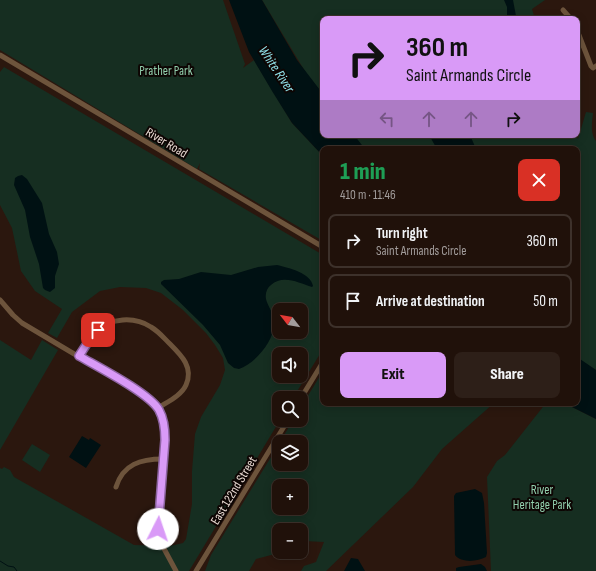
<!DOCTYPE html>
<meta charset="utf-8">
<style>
:root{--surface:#20110a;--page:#2d1f18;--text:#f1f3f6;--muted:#a29d9c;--line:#3d312b;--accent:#d99af7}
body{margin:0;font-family:"Sofia Sans Condensed",sans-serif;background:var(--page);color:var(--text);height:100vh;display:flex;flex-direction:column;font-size:15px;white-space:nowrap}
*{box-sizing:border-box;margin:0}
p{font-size:13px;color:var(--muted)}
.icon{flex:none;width:22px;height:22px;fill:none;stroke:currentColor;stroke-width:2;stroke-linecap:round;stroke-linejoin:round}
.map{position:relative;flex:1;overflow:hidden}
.details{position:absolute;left:320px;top:146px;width:260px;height:260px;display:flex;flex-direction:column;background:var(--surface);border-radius:8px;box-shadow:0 2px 10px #0003,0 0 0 1px var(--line)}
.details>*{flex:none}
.top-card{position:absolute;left:320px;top:16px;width:260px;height:122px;border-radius:8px;box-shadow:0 2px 10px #0003,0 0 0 1px var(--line);background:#d99af7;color:#111;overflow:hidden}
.needle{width:26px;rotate:301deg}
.buttons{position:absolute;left:272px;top:303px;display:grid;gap:8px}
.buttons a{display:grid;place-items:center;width:36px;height:36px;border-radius:8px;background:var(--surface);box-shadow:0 2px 10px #0003,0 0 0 1px var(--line);font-size:20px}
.pin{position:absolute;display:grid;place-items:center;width:34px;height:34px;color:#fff;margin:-17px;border-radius:8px;box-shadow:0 2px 6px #0006}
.me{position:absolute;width:44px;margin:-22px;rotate:4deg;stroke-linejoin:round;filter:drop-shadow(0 0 3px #0008)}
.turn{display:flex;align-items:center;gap:14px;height:84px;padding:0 20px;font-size:18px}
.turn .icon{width:52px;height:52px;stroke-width:2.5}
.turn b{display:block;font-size:28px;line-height:34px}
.lanes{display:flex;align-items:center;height:38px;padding:0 20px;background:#0003;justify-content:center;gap:20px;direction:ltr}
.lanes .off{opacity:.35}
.round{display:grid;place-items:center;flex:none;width:42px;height:42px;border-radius:8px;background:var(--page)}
.head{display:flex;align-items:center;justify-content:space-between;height:68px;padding:0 20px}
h1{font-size:24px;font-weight:800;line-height:30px;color:#1e9e55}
.primary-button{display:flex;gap:8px;margin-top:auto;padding:8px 20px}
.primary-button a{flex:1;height:46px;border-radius:8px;background:var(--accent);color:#111;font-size:16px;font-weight:800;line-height:46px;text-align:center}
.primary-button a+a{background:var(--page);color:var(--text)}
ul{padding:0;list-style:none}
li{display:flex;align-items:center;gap:12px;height:54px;margin:0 8px 6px;padding:0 12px;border:2px solid var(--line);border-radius:8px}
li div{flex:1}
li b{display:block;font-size:15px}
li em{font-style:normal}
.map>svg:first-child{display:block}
</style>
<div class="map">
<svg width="596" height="571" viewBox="0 0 596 571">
<rect width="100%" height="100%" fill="#2b170e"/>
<!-- green -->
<g fill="#162e21" fill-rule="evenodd">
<path d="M0,0h223l22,64 -2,4 11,-8 38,63 31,33v85l-124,-72 1,-6 -3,6 -197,-119z"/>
<path d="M262,0h283l-13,9 3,10h-212v77l-17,-23z"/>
<path d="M4,67l319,188v94l-30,49h-14l1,22 -91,151h-189v-103l2,1 2,-2 6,3 4,7 120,68 36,1 13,-3 3,-4 6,-35v-33l3,-37 6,-17 19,-32 5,-15 -2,-12 -8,-13 -9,-12 -23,-23 -22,-17 -15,-5 -26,-1 -20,4 -28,21 -15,26 -9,-5 14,-24 -27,-18 -14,-20 -9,-43 -12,-23v-133zM279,310h22v22h-22zM279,354h22v22h-22z"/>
<path d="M586,112l7,1c-1,9 -3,21 3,28v229l-19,-12v-209h-212l-12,-14h223l2,4z"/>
<path d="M0,340l31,20 11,-20 16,10 -58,100z"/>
<path d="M323,371v32h171l-52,46 -29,38 -87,84h-25l3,-5 12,-4 8,-20 -20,-1 -3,3v-14h-22v22h14l-1,2h-17l-19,5 -7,12h-44l6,-16 68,-111v20h22v-22h-21l13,-22h8v-13zM279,486h22v22h-22z"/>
<path d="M546,403h18l32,16v152h-105l-4,-94 10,-16 8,-6z"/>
<path d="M32,444l18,11 -10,17 -18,-12z"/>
</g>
<!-- water -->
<g fill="#001113">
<path d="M229,0h33l35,60 26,34v41h31l11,14h-42v7l-31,-33 -20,-32 -23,-39z"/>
<path d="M504,0h9l3,16c-2,2 -6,3 -9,1v-10z"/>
<path d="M429,135h41l6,14h-39z"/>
<path d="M22,175l5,4 15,24 7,31 8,18 2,12 -4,12v12l-5,4 -5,-2 -2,-2 -4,-24 -9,-27 -5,-27 -11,-25 1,-7 3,-2z"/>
<path d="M277,265c12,3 34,8 36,21l-1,1c-13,-4 -29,-13 -41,-2 -4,3 -6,8 -5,14 2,8 8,14 8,23 2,17 -19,42 -35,47l-5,-1 -6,-5 -8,-18 -17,-20 -42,-41v-2l3,-2 15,-1 22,-7 30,3 27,-8z"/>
<path d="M577,357l19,13v49l-32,-16h13z"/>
<path d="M82,436l7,4 1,-2 11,7 -15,23 -17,-11z"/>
<path d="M475,489l7,4 2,10 3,50 -1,4c-9,5 -25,6 -31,-2l-1,-59 2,-3z"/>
<path d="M351,558l7,1 7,12h-21z"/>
<path d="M481,564l4,3 2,4h-31v-3l3,-1z"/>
</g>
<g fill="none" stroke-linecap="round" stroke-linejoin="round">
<!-- stream -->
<path stroke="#001113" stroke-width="1" d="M0,561l8,5 6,1 3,4"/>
<!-- minor -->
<g stroke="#6d543c" stroke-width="5">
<path d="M563,10l8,9"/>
<path d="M577,30l14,36 2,2 3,-2"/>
<path d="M0,55l323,192"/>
<path d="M0,300l13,15 9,8 123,73c12,9 18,20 20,35l-7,102 4,12 14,26"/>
<path d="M79,356c5,-9 10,-18 17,-25 15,-13 38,-15 55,-4 7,4 12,10 18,16 12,12 25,24 17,42 -5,11 -19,17 -28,23"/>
<path d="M301,398l22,-36"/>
<path d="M116,487c7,-23 25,-28 47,-28"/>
<path d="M196,571l92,-151"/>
</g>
</g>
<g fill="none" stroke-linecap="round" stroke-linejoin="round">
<defs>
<path id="route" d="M98,330l-8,9 -11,17c19,11 70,37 80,54 5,9 6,20 6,30l-7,89"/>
</defs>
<!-- route casing -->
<use href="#route" stroke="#8d64a1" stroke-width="10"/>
<!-- route -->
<use href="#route" stroke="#d99af7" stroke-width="7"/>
</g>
<g text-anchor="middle" stroke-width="4" stroke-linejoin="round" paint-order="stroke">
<!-- park labels -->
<g font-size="13" fill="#93d0ae" stroke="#0d0503">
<text x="166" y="75">Prather Park</text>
<text x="542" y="494">River<tspan x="542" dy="15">Heritage Park</tspan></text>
</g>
<!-- street labels -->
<g font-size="13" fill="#e9dad3" stroke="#0d0503">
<text transform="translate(167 142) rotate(31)" y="5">River Road</text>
<text transform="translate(233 490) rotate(-59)" y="5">East 122nd Street</text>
</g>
<!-- water labels -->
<g font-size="14" font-style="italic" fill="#91e2ea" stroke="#0d0503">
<text transform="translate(277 69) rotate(56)" y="5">White River</text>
</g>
</g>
</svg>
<div class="buttons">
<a><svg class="needle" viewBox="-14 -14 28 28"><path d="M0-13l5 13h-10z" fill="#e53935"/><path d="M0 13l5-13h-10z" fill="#a29d9c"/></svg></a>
<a><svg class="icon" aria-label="sound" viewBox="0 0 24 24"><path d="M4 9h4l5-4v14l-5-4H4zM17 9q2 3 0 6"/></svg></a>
<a><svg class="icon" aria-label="search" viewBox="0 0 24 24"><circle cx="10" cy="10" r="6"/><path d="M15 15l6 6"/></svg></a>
<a><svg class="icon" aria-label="layers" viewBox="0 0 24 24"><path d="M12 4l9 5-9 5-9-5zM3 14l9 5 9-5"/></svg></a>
<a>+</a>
<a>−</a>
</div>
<div class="pin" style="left:98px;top:330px;background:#d93025"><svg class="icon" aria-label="arrive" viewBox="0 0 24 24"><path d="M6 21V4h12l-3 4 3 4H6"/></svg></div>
<svg class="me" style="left:158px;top:529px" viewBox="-20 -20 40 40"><circle r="19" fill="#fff"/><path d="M0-13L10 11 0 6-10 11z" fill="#d99af7"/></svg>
<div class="top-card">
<div class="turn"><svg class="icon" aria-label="right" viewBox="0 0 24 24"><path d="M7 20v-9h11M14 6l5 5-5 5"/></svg><div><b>360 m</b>Saint Armands Circle</div></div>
<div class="lanes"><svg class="icon off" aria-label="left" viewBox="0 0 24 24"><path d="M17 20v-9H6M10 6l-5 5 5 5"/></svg><svg class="icon off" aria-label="ahead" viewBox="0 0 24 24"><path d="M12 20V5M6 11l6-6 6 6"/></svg><svg class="icon off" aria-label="ahead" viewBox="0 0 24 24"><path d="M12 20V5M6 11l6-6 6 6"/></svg><svg class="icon" aria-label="right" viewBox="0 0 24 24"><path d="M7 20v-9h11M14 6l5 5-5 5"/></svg></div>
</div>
<section class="details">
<div class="head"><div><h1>1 min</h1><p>410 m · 11:46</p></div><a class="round" style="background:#d93025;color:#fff"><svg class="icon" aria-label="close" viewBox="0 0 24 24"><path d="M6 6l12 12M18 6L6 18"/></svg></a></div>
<ul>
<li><svg class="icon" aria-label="right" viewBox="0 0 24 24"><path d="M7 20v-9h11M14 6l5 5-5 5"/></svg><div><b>Turn right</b><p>Saint Armands Circle</p></div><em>360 m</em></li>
<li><svg class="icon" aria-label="arrive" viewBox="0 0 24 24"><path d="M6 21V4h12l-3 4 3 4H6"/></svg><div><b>Arrive at destination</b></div><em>50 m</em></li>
</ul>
<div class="primary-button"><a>Exit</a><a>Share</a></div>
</section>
</div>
